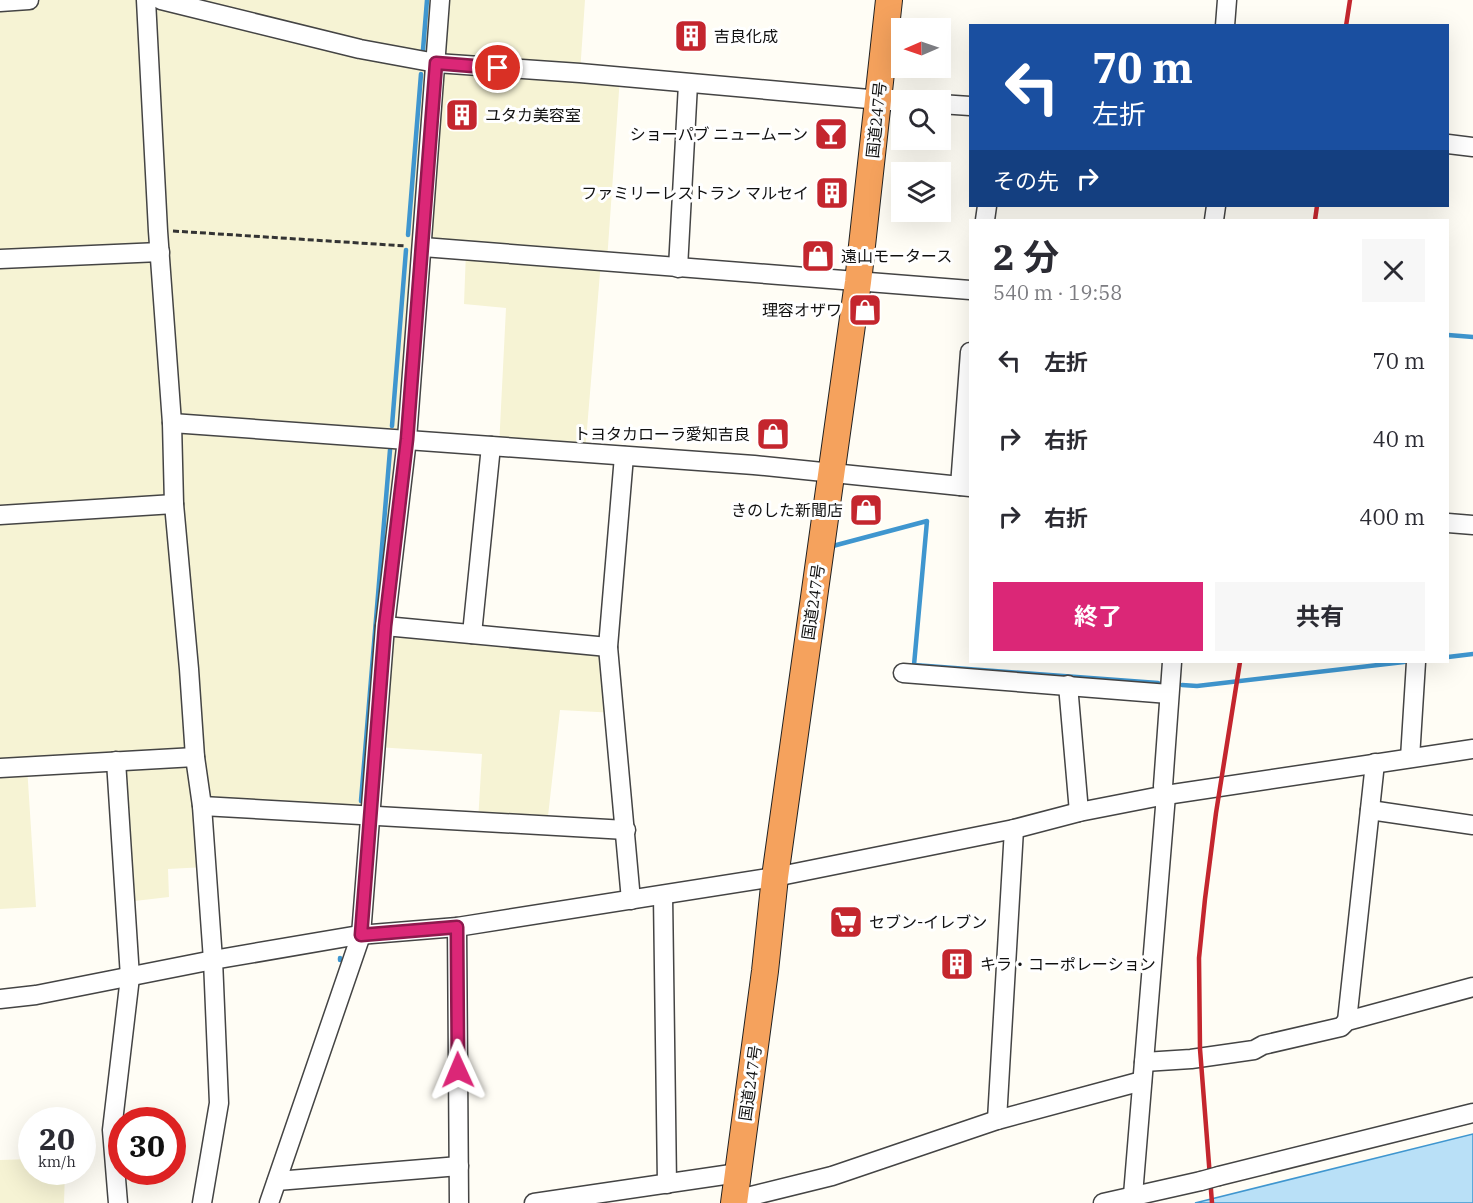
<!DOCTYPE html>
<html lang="ja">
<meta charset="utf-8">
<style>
:root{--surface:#fff;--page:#f7f7f7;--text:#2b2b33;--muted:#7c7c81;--accent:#db2777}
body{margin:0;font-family:"IBM Plex Serif","Noto Sans JP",serif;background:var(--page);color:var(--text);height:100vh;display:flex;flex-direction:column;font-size:22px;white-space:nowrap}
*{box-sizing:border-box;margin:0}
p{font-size:20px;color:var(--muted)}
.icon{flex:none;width:33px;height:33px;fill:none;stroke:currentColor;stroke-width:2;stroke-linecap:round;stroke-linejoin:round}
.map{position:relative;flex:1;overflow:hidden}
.details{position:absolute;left:969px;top:219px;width:480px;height:444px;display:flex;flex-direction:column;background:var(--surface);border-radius:0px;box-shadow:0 6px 24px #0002}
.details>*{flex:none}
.banner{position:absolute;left:969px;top:24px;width:480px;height:183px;border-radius:0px;box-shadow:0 6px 24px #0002;background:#1a4fa0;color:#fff;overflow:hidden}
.needle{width:39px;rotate:268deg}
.fabs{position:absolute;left:891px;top:18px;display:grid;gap:12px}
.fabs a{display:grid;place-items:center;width:60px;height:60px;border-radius:0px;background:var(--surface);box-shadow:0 6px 24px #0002;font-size:30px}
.speed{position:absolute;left:18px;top:1107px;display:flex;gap:12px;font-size:30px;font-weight:700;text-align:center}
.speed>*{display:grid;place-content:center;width:78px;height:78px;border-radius:50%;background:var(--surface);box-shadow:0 6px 24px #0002;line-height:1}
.speed small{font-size:15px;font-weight:400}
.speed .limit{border:9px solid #d22;background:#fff;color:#111}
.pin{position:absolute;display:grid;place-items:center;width:51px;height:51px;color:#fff;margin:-26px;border:3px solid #fff;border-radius:50%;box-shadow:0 2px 6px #0007}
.me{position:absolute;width:66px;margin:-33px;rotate:359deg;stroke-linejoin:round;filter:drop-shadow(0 0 4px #0008)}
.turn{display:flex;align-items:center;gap:21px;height:126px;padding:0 24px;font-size:27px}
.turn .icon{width:78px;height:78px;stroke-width:2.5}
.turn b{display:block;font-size:42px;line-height:51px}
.then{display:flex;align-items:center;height:57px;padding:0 24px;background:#0003;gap:12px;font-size:22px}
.round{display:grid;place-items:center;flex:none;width:63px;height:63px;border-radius:0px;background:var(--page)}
.overview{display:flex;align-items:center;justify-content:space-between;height:102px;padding:0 24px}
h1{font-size:36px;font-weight:700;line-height:45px}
.cta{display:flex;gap:12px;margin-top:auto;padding:12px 24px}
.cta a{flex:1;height:69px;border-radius:0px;background:var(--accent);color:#fff;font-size:24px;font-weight:700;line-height:69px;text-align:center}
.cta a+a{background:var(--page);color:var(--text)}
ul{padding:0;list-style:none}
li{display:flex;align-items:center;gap:18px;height:78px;padding:0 24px}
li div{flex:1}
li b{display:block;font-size:22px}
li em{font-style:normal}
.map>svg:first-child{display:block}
</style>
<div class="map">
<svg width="1473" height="1203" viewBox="0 0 1473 1203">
<rect width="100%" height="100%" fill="#fffdf5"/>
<!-- farmland -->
<g fill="#f6f3d4">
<path d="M0,0h585l-5,73 40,4 -13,184h-6l-16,192 -86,-6 7,-139 -42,-4 2,-53 -43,-4 -34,379 219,21 8,66 -56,-3 -13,115 -69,-3 4,-68 -105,-7 -7,68 -168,-9 4,61 -38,2 1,28 -43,5 -10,-141 -89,5 9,141 -36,2z"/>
<path d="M31,1159l1,13h33l-1,31h-64v-43z"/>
</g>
<!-- water -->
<path fill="#b9e0f7" stroke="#3f96cf" stroke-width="1.5" d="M1473,1134v69h-278z"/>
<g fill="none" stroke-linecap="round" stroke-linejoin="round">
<!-- stream -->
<g stroke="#3f96cf" stroke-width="4.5">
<path d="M423,50l4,-50"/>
<path d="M408,235l13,-161"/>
<path d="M1448,335l25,2"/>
<path d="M392,426l14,-176"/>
<path d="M829,547l98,-26 -13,144 244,18"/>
<path d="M1448,657l25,-3"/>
<path d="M1182,685l15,1 207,-24"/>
<path d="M361,801l29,-351"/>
<path d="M340,960v-2"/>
</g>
<defs>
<g id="minor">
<path d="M146,0l12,231 14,192 2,81 15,165 6,88 7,49 11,154 6,143 -17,100"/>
<path d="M161,0l199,49 76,14 144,10 322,29"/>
<path d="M0,2l29,-2"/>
<path d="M1225,26l2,-26"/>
<path d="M940,104l30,2"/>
<path d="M1448,144l25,3"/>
<path d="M985,220l2,-14"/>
<path d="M1214,220l2,-14"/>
<path d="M423,247l547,43"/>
<path d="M0,259l160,-7"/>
<path d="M678,268l10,-184"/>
<path d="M172,423l582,42 216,22"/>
<path d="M624,456l-16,191 23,253"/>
<path d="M960,486l10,-134"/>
<path d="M0,515l174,-11"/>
<path d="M1448,523l25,2"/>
<path d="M385,626l223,21"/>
<path d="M472,634l19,-188"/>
<path d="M903,673l266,21"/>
<path d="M1068,685l11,127"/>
<path d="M1410,758l6,-96"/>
<path d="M116,761l14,216 -18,153 6,73"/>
<path d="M0,768l195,-11"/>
<path d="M202,806l424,24"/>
<path d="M1370,810l103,15"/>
<path d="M663,895l4,289"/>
<path d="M457,927l2,276"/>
<path d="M0,999l36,-4 177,-35 146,-25 98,-8 318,-50 239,-48 65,-17 87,-17 307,-46"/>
<path d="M1347,1021l28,-258"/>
<path d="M1144,1062l47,-3 63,-9 9,-5 78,-18 6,-6 126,-34"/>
<path d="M997,1120l17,-291"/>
<path d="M1219,1176l254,-63"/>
<path d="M277,1181l182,-15"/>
<path d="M1133,1195l33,-400 -3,-9 9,-124"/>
<path d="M735,1200l97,-24 165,-56 145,-39"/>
<path d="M269,1203l92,-268 24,-309 22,-187 33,-439"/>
<path d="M534,1203l204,-30"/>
<path d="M1103,1203l98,-22"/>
</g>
<path id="highway" d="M734,1203l31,-232 10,-94 83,-595 31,-282"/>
</defs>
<!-- minor casing -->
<use href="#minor" stroke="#444" stroke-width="21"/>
<!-- highway casing -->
<use href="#highway" stroke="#222" stroke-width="28"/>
<!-- path -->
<path stroke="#333" stroke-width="3" stroke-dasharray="6 3" stroke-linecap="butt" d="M173,231l233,15"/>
<!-- minor -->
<use href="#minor" stroke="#fff" stroke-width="18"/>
<!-- highway -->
<use href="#highway" stroke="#f5a25d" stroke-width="26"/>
<!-- rail -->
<g stroke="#c4262e" stroke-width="4.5">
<path d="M1346,26l4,-26"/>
<path d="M1315,220l2,-14"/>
<path d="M1212,1203l-12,-154 -1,-91 6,-59 11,-86 24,-151"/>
</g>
<defs>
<path id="minor-bridge" d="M1201,1181l18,-5"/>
</defs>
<!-- minor-bridge casing -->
<use href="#minor-bridge" stroke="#444" stroke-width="21" stroke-linecap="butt"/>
<!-- minor-bridge -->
<use href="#minor-bridge" stroke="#fff" stroke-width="18"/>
</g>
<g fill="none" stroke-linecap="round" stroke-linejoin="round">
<defs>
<path id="route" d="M458,1070l-1,-143 -96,8 24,-309 22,-187 29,-376 62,5"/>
</defs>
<!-- route casing -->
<use href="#route" stroke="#8e194d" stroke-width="15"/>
<!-- route -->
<use href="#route" stroke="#db2777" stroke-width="10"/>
</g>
<!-- icons -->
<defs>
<symbol id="building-square" viewBox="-11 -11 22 22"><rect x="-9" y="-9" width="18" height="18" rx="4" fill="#c4262e" stroke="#fff"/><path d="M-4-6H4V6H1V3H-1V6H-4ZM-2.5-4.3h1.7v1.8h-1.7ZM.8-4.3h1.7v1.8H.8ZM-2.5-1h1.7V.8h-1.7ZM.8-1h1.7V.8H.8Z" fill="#fff"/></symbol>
<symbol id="bar-square" viewBox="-11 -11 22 22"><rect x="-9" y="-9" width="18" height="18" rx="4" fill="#c4262e" stroke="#fff"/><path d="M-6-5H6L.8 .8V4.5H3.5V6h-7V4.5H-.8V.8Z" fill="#fff"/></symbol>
<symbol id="shop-square" viewBox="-11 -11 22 22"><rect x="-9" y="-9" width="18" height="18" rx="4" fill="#c4262e" stroke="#fff"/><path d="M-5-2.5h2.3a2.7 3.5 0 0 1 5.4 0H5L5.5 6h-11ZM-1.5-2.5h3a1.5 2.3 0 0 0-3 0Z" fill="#fff"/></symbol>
<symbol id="supermarket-square" viewBox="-11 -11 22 22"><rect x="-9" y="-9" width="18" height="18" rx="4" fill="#c4262e" stroke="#fff"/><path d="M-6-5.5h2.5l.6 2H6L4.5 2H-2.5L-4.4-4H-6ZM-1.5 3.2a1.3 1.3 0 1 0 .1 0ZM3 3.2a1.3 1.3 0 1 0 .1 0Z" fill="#fff"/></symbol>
</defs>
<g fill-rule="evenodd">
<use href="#building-square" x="672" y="17" width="38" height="38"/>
<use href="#building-square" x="443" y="96" width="38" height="38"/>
<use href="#bar-square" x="812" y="115" width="38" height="38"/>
<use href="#building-square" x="813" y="174" width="38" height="38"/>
<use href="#shop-square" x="799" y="237" width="38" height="38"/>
<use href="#shop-square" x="846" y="291" width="38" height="38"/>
<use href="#shop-square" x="754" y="415" width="38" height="38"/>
<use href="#shop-square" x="847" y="491" width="38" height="38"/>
<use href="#supermarket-square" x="827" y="903" width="38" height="38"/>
<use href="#building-square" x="938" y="945" width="38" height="38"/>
</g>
<g text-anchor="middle" stroke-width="6" stroke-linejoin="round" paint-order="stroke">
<!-- poi labels -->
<g font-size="16" fill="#111" stroke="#fff" text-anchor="start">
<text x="714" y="42">吉良化成</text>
<text x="485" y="121">ユタカ美容室</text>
<text x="808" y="140" text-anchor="end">ショーパブ ニュームーン</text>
<text x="809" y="199" text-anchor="end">ファミリーレストラン マルセイ</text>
<text x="841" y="262">遠山モータース</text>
<text x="842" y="316" text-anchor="end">理容オザワ</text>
<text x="750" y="440" text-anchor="end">トヨタカローラ愛知吉良</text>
<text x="843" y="516" text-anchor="end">きのした新聞店</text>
<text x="869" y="928">セブン-イレブン</text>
<text x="980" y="970">キラ・コーポレーション</text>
</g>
<!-- street labels -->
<g font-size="16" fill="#111" stroke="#fff">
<text transform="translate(876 120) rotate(-84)" y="6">国道247号</text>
<text transform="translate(813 602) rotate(-82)" y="6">国道247号</text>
<text transform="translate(750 1083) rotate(-82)" y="6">国道247号</text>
</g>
</g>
</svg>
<div class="fabs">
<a><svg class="needle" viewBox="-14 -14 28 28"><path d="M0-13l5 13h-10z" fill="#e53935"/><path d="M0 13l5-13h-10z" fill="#7c7c81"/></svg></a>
<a><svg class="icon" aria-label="search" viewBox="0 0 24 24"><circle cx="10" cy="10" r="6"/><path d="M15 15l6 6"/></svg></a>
<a><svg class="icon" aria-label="layers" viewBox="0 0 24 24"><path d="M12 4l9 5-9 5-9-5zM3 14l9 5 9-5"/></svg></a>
</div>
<div class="speed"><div>20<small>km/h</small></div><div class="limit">30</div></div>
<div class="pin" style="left:498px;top:68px;background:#d93025"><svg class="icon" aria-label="arrive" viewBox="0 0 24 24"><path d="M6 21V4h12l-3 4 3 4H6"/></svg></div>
<svg class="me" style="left:458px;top:1070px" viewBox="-20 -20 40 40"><path d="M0-17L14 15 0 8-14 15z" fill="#db2777" stroke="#fff" stroke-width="4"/></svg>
<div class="banner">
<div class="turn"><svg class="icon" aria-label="left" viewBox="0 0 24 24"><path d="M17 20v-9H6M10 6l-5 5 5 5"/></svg><div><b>70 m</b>左折</div></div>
<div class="then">その先<svg class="icon" aria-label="right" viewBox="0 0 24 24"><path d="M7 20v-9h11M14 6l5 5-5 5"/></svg></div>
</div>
<section class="details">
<div class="overview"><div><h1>2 分</h1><p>540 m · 19:58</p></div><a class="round"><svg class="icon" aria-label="close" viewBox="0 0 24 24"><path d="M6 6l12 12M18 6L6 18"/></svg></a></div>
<ul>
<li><svg class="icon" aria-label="left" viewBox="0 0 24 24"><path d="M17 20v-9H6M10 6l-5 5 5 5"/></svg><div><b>左折</b></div><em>70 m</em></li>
<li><svg class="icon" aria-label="right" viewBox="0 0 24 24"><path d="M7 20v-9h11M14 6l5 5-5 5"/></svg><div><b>右折</b></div><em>40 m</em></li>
<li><svg class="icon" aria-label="right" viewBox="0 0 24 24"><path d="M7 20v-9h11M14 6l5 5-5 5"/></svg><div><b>右折</b></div><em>400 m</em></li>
</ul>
<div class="cta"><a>終了</a><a>共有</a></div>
</section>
</div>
